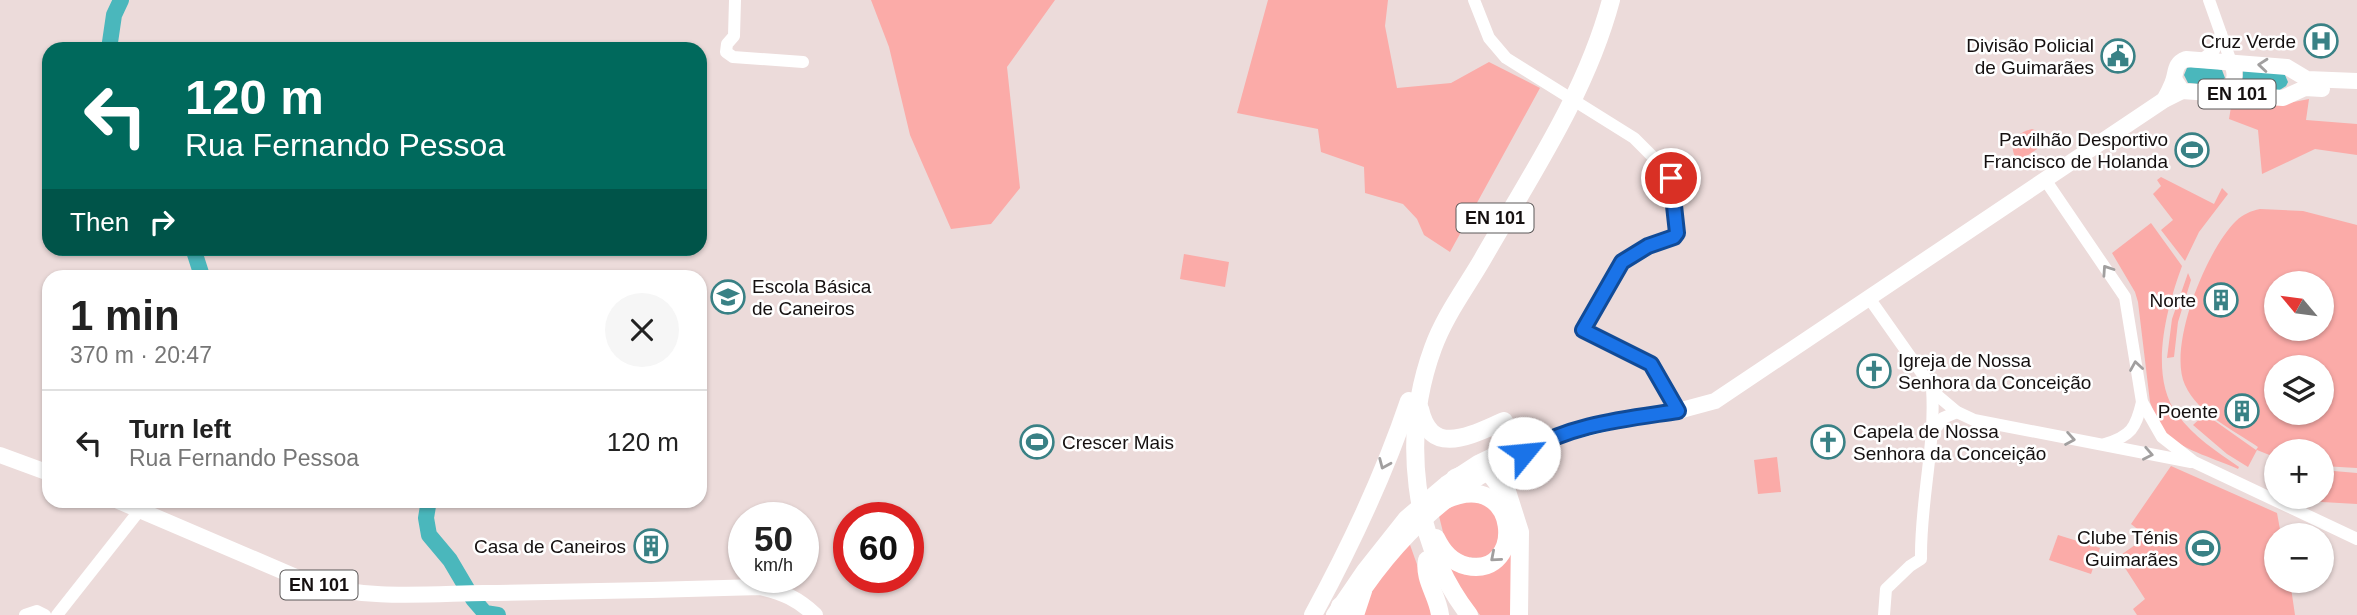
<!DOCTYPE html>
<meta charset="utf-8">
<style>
:root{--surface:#fff;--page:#f6f6f6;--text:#222;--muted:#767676;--line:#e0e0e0}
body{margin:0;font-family:Arial,sans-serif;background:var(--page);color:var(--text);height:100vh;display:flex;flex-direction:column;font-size:26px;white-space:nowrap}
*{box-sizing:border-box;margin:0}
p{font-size:23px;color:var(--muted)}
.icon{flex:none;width:38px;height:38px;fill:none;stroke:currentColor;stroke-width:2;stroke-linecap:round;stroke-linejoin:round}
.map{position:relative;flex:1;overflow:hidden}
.drawer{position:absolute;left:42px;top:270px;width:665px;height:238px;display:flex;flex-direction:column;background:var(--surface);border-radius:21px;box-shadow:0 2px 5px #0004}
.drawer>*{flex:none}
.top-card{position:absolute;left:42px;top:42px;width:665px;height:214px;border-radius:21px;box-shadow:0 2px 5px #0004;background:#00695c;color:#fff;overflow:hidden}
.needle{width:46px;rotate:299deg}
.tools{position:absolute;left:2264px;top:271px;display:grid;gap:14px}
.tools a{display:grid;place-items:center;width:70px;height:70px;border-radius:50%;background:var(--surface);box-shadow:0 2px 5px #0004;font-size:35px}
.speed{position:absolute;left:728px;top:502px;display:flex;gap:14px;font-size:35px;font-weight:700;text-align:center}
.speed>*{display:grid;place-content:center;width:91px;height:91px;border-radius:50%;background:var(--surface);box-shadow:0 2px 5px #0004;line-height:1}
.speed small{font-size:18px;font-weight:400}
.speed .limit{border:10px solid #d22;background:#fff;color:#111}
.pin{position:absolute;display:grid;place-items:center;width:60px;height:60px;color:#fff;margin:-30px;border:4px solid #fff;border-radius:50%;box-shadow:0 2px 7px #0007}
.me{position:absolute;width:77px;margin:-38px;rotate:62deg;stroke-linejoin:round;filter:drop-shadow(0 0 5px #0008)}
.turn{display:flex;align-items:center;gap:24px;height:147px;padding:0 28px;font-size:32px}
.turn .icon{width:91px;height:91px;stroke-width:2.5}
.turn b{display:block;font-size:49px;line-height:60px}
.then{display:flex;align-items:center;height:66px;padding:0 28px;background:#0003;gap:14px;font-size:26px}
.round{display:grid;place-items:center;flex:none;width:74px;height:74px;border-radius:37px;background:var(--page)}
.headline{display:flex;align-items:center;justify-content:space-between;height:119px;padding:0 28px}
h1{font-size:42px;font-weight:600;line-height:52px}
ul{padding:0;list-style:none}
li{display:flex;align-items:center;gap:21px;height:105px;padding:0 28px;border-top:2px solid var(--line)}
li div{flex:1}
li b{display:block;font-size:26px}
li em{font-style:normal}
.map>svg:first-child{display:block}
</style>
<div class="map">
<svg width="2357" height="615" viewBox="0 0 2357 615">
<rect width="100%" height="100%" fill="#ecdbda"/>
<!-- green -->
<g fill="#fbaba8" fill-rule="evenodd">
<path d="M871,0h184l-48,67 13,121 -29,36 -40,5 -41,-94 -21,-88z"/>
<path d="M1268,0h120l-3,26 12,62 54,-5 38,-21 51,26 -90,164 -26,-17 -7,-16 -14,-15 -38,-11 -1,-26 -43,-15 -3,-23 -81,-16z"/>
<path d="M2309,99l-3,21 51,4v31l-42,-6 -53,25 -4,-44 -29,-11 3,-18 46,4z"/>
<path d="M2032,129l13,5 5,6 -32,22c-11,-16 -4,-29 14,-33z"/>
<path d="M2161,177l53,27 8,-16 6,6 -29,38 -14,29 -24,-31 12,-10 -20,-26 8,-8 -4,-6z"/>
<path d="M2260,209l43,2 54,14v243l-35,-2v-14h-45v6l-20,-8 -9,17 -21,-13 -34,-29 12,-11 51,36 2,-3c-24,-17 -60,-33 -73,-62 -18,-39 22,-136 51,-164 7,-7 15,-10 24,-12zM2277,284h45v45h-45zM2277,368h45v45h-45z"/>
<path d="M2151,223l31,43c-15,41 -34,109 -5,148 17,23 39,37 62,53l-1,2c-20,-9 -54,-19 -70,-33 -9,-8 -14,-23 -18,-34l-12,-100 -3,-10 -23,-39z"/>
<path d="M1184,254l45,8 -4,25 -45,-8z"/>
<path d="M2188,273l3,7 -13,42 -4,35 -7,1 5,-39z"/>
<path d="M1777,457l4,35 -23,2 -4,-34z"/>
<path d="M2171,466l106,47 4,22 -4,1v45h13l5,34h-158l-4,-6 12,-10 -27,-42 24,-17 3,-5 -14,-11z"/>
<path d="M2322,470l35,3v31l-35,-2 -14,-5h14z"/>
<path d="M1460,499l29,5 15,29 -16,25 -27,-1 -16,-17 -7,-28z"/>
<path d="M1513,519l2,96h-35l-19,-24 -16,-29 34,9z"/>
<path d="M2058,535l42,13 -9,26 -42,-14z"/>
<path d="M1409,542l26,73h-76l2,-12z"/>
</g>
<!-- water -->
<g fill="#4ab7bc">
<path d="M2191,67l27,2 4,1 3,8 -9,7 -28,-2 -4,-8 3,-7z"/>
<path d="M2243,70l38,3 4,2 3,7 -2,4 -8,5 -36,-3z"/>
</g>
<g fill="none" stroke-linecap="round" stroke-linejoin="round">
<!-- river -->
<g stroke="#4ab7bc" stroke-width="16">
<path d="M109,49l5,-34 7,-15"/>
<path d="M193,248l9,28"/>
<path d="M429,500l-3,18 3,17 21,25 23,39 12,14 13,2"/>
</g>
<!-- minor -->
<g stroke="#fff" stroke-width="12">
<path d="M735,0l-1,36 -7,8 -1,8 7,5 70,5"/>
<path d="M1474,0l15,38 17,20 128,80 33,33 7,17 3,45 -4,4 -25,9 -26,16 -39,68 68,34 27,47"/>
<path d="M2209,0l22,62"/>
<path d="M2203,59l11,-9 7,-16"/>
<path d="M2046,181l79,116 17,105 20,35 32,25 163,77"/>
<path d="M1869,298l69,98 19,16 17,8 217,42"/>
<path d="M1933,432l10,-14 14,-6"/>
<path d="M2105,444c26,-8 31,-16 37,-42"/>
<path d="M25,615l12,-4 8,4"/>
<path d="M57,615l82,-104"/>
<path d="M1884,615l2,-26 24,-23 11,-7c-1,-58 15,-114 11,-171"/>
</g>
<!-- major -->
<g stroke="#fff" stroke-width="16">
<path d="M2176,82l6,9 101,7 22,-10 17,1"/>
<path d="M2225,93c9,-10 13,-17 6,-31"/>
<path d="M2164,100c3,-5 6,-11 8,-16 5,-11 1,-20 14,-25l101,8 20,12 50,2"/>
<path d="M0,455l49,18"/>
<path d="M116,500l194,83c56,17 116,11 174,10 92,-1 184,-3 276,-6 23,5 38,12 55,28"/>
<path d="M1356,601c41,-63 95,-114 164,-146"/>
<path d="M1334,615l30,-44 42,-53 40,-34 32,-21 25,-12 65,-18 52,-13 58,-9 37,-10 449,-301 18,-9"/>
</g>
<!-- highway -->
<g stroke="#fff" stroke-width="18">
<path d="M1420,409c11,50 53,25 84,12"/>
<path d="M1516,457l-8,12 -3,16 15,47 -1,83"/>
<path d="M1455,478c31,-14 34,-10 50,18"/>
<path d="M1436,538c7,14 15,24 31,28 59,13 54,-100 -22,-66"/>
<path d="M1427,560c-4,19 11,36 13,55"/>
<path d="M1313,615c37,-68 71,-140 96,-214"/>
<path d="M1338,615l2,-9"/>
<path d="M1355,615l8,-24"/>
<path d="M1469,615c-57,-74 -68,-180 -36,-267 11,-31 32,-59 49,-88 48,-84 104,-166 129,-260"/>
</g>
</g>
<!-- one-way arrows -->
<defs><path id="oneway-chevron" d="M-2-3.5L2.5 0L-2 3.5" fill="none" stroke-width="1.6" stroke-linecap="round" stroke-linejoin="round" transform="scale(1.75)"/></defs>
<g stroke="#a19f9f">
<use href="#oneway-chevron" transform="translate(2263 65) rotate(-175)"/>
<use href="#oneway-chevron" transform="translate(2107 270) rotate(-124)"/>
<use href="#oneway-chevron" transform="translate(2136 366) rotate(-99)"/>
<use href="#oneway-chevron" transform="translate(2070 439) rotate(10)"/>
<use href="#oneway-chevron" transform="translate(2148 454) rotate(11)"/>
<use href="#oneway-chevron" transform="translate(1384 464) rotate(113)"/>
<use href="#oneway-chevron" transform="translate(1495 557) rotate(139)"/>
</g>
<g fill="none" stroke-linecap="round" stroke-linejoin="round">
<defs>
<path id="route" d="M1524,453c45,-29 102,-34 154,-42l-27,-47 -68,-34 39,-68 26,-16 26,-9 3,-4 -6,-55"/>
</defs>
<!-- route casing -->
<use href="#route" stroke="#114b97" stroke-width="18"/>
<!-- route -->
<use href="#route" stroke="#1a73e8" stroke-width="12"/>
</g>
<!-- icons -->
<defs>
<symbol id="hospital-ring" viewBox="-11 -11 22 22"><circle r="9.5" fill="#fff" stroke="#398185" stroke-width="1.5"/><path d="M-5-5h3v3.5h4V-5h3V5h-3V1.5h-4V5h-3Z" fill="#398185"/></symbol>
<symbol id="civic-ring" viewBox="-11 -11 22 22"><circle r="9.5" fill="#fff" stroke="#398185" stroke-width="1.5"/><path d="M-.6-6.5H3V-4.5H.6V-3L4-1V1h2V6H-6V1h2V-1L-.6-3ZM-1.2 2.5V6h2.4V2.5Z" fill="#398185"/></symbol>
<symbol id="stadium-ring" viewBox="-11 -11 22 22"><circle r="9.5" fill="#fff" stroke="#398185" stroke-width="1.5"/><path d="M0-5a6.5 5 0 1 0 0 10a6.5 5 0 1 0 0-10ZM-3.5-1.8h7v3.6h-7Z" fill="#398185"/></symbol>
<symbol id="school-ring" viewBox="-11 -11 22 22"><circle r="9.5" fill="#fff" stroke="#398185" stroke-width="1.5"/><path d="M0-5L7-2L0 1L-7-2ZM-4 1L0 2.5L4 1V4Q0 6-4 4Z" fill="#398185"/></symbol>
<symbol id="building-ring" viewBox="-11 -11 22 22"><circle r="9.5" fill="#fff" stroke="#398185" stroke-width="1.5"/><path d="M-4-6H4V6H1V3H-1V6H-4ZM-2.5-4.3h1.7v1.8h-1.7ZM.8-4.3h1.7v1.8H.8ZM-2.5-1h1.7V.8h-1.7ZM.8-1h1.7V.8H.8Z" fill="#398185"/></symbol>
<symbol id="church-ring" viewBox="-11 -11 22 22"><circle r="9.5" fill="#fff" stroke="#398185" stroke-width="1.5"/><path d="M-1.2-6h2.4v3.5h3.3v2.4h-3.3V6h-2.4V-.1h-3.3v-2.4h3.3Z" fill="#398185"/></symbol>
</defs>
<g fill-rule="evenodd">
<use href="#hospital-ring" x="2302" y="22" width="38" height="38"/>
<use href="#civic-ring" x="2099" y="37" width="38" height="38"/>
<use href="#stadium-ring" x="2173" y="131" width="38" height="38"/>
<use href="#school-ring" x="709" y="278" width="38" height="38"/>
<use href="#building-ring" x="2202" y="281" width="38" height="38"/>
<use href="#church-ring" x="1855" y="352" width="38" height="38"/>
<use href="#building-ring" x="2223" y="392" width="38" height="38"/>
<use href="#stadium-ring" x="1018" y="423" width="38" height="38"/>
<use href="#church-ring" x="1809" y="423" width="38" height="38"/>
<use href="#building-ring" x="632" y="527" width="38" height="38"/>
<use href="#stadium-ring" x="2184" y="529" width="38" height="38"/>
</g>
<g text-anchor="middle" stroke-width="5" stroke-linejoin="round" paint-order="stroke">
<!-- shield labels -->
<g fill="#fff" stroke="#5b5858" stroke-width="2">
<rect x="2198.5" y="79.5" width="77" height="29" rx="5"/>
<rect x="1456.5" y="203.5" width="77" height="29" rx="5"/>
<rect x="280.5" y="570.5" width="77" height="29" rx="5"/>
</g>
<g font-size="18" font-weight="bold" fill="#151010">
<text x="2237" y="100">EN 101</text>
<text x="1495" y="224">EN 101</text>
<text x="319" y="591">EN 101</text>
</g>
<!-- poi labels -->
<g font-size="19" fill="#151010" stroke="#fff" text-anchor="end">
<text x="2296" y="48">Cruz Verde</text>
<text x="2094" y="52">Divisão Policial<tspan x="2094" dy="22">de Guimarães</tspan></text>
<text x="2168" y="146">Pavilhão Desportivo<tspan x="2168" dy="22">Francisco de Holanda</tspan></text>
<text x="752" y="293" text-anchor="start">Escola Básica<tspan x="752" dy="22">de Caneiros</tspan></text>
<text x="2196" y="307">Norte</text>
<text x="1898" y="367" text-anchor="start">Igreja de Nossa<tspan x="1898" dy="22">Senhora da Conceição</tspan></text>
<text x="2218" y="418">Poente</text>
<text x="1853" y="438" text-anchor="start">Capela de Nossa<tspan x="1853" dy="22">Senhora da Conceição</tspan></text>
<text x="1062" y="449" text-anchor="start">Crescer Mais</text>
<text x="2178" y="544">Clube Ténis<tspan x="2178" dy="22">Guimarães</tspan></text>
<text x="626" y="553">Casa de Caneiros</text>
</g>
</g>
</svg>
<div class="tools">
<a><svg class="needle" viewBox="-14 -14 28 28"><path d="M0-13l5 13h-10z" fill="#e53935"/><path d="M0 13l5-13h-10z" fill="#767676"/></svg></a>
<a><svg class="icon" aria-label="layers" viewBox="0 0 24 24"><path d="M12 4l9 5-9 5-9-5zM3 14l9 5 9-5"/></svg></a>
<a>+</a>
<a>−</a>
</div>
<div class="speed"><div>50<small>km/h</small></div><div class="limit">60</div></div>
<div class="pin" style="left:1671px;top:178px;background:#d93025"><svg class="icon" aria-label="arrive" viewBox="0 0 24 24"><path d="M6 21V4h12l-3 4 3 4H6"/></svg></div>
<svg class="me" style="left:1524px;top:453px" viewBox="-20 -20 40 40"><circle r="19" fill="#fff"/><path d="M0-13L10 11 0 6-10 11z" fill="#1a73e8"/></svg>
<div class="top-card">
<div class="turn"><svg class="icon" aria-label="left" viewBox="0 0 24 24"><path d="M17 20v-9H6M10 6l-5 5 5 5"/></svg><div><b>120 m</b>Rua Fernando Pessoa</div></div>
<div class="then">Then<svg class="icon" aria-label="right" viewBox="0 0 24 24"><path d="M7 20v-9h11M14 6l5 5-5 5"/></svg></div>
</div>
<section class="drawer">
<div class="headline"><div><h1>1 min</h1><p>370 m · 20:47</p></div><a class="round"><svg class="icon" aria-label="close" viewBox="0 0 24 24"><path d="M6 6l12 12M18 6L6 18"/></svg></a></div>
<ul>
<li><svg class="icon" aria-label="left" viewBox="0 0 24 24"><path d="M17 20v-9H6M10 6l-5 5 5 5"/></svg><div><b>Turn left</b><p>Rua Fernando Pessoa</p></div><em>120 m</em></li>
</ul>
</section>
</div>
